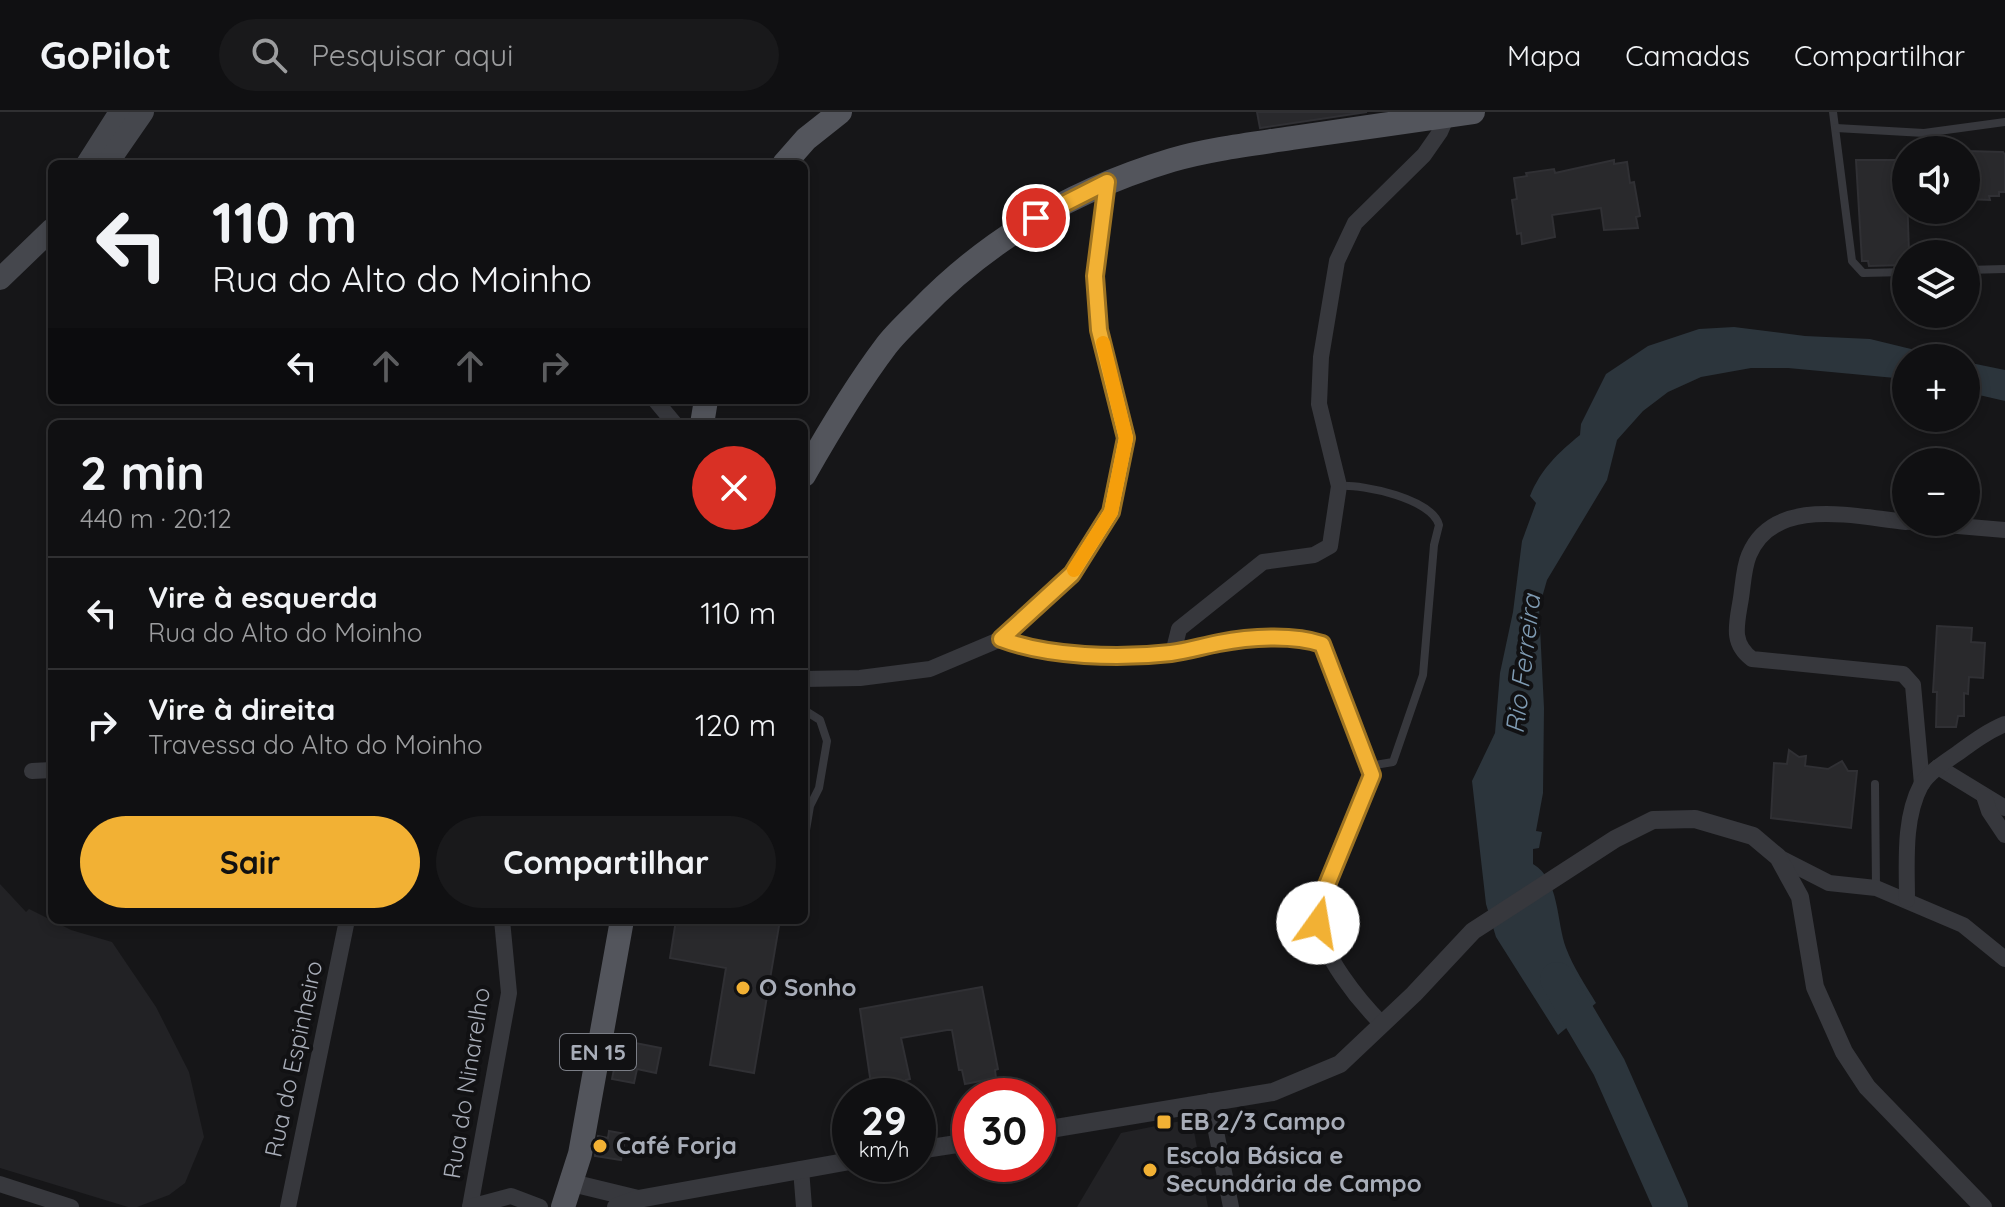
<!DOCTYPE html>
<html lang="pt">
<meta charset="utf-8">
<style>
:root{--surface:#101012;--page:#19191b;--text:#f1f3f6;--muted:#9c9d9f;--line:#303032;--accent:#f2b134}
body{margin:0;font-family:Quicksand,sans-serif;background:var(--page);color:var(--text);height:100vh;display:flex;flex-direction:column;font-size:30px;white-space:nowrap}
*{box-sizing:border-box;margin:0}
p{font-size:26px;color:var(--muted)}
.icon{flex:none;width:44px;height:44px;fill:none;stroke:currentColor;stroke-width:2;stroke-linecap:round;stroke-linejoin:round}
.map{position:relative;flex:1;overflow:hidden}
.side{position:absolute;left:48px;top:308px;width:760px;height:504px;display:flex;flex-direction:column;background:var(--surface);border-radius:12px;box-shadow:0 4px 12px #0003,0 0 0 2px var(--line)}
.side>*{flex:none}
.guide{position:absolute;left:48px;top:48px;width:760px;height:244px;border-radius:12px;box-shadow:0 4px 12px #0003,0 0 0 2px var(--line);background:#101012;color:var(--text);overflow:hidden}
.controls{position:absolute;left:1892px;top:24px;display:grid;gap:16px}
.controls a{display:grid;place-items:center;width:88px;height:88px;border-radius:50%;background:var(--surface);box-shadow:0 4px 12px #0003,0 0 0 2px var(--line);font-size:40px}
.speed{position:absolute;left:832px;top:966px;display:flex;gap:16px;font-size:40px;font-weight:700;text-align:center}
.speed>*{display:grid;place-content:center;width:104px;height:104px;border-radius:50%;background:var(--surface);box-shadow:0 4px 12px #0003,0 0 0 2px var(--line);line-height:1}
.speed small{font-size:20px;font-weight:400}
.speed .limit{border:12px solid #d22;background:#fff;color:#111}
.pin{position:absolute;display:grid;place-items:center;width:68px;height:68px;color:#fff;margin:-34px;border:4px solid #fff;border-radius:50%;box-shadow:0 2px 8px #0007}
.me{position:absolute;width:88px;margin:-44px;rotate:13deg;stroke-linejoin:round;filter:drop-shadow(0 0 6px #0008)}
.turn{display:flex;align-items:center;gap:28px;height:168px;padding:0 32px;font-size:36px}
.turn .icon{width:104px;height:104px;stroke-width:2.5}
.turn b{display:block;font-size:56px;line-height:68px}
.lanes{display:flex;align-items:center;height:76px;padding:0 32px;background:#0003;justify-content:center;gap:40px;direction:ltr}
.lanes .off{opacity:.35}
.round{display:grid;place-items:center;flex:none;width:84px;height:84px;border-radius:42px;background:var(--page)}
.head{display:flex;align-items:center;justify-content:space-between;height:136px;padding:0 32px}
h1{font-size:48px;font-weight:800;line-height:60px}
.button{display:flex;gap:16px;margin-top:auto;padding:16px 32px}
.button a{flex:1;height:92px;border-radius:48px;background:var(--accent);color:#111;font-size:32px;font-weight:800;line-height:92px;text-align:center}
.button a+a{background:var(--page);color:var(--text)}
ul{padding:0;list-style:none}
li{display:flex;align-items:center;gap:24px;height:112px;padding:0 32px;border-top:2px solid var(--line)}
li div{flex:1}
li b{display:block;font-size:30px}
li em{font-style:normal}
header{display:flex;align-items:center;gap:48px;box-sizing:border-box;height:112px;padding:0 40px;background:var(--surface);border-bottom:2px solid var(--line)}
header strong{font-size:38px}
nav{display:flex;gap:44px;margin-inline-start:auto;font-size:28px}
.search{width:560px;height:72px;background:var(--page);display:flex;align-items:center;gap:20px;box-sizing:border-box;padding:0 28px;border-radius:44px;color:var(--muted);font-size:30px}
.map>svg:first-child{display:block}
</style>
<header>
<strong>GoPilot</strong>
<div class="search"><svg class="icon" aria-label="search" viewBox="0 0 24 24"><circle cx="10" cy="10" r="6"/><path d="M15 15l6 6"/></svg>Pesquisar aqui</div>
<nav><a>Mapa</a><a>Camadas</a><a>Compartilhar</a></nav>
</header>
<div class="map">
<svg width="2005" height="1095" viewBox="0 0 2005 1095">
<rect width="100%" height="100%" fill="#161618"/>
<!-- built -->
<g fill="#222225">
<path d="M0,772l26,28 3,-3 42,21 41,12 44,65 33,65 15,65 -19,46 -16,12 -32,12h-9l-128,-39z"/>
<path d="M1186,1008l7,6 15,81h-131l44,-74z"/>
</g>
<!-- water -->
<g fill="#2c353c">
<path d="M1734,215l71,9 65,3 78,19h-42v21l-118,-11h-37l-50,9 -33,15 -25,19 -26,29 -10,40 -60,100 -8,28 5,100 -1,85 -7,38 6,1 -3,16 -6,1v15c27,16 23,57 33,84 7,19 20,38 30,55l-38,32 -62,-98 -10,-33 -14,-123 23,-48 5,-60 13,-61 9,-71 14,-38 -6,-7c11,-27 28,-43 50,-61l1,-11 25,-50 42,-28 51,-17z"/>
<path d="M1966,250l39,8v31l-39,-9z"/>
</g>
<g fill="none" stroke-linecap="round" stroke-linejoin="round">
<!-- river -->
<path stroke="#2c353c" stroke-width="34" d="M1557,867l52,88 62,140"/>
</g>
<!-- building -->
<g fill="#29292c" stroke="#303034" stroke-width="2">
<path d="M1257,0h110l-107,16z"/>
<path d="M1966,39l37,1 2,3v37h-6v4h-10l1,4 -24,-1z"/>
<path d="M1614,48v4l13,-2 3,21 4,-1 6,34 -4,1 2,11 -34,2 -3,-22 -49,7 3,22 -33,7 -1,-11 -4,1 -5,-34 5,-1 -3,-21 13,-2 -1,-3 28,-4 1,4z"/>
<path d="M1856,48h50l3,94h-3l-2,11 -35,1 -1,-5h-6z"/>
<path d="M1937,514l35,2 -1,14 14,1 -2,35 -14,-1 -1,17 -4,-1v23h-6l-2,11h-20l1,-35h-4z"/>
<path d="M1789,638l10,7 7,-1 -1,10 23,3 14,-8 6,10h9l-6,57 -80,-10 3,-55 13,1z"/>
<path d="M676,808h104l-26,153 -44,-8 16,-97 -56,-10z"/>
<path d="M982,875l16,82 -3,1 1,8 -31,6 -3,-14h-3l-7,-40h-5l-46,8 9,41 -4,1 3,13 -32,3 -1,-6 -4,1 -12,-82z"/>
<path d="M620,928l41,8 -5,25 -19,-4 -3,14 -22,-4z"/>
<path d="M609,1019l17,3 -5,26 -26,-4 3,-20 10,2z"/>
</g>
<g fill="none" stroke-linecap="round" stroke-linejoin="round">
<!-- service -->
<g stroke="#37383d" stroke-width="8">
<path d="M1833,0l19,149 11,12 43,-1"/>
<path d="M1836,16l88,5 81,-11"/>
<path d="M1966,158l39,-1"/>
<path d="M1339,374c25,-2 93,13 100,39l-5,20 -11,130 -30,87 -24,4"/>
<path d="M804,598l16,10 7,21 -8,47 -9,18 -6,36"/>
<path d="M1875,672l1,104"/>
</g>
<!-- minor -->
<g stroke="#37383d" stroke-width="16">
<path d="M655,288l20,24"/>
<path d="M1906,410c-50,-5 -132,-27 -157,33 -6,14 -6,34 -9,49 -4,23 -8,40 12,55l151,15 10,11 9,99"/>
<path d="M1911,410l94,8"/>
<path d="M1001,527c47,18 120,20 170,14 16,-2 32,-7 48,-10 29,-6 74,-9 103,1l50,131c-15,37 -51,107 -53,145 -1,32 42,83 63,104"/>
<path d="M1173,541l6,-24 84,-67 51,-7 16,-9 9,-60 -20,-82 2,-47 16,-96 18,-38 69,-68 16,-23 7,-16"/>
<path d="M804,567l56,-1 70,-9 71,-30 71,-65 39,-62 15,-74 -27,-108 -4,-54 12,-94"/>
<path d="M1938,655l67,41"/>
<path d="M32,659l20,-1"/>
<path d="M1984,684l5,15 16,24"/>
<path d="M1778,745l51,26 47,5 87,37 42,34"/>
<path d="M1907,788c0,-36 -4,-81 14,-115 8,-13 24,-23 37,-32 15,-11 30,-22 47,-29"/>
<path d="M1210,989l21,106"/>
<path d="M801,1057l3,38"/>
<path d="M0,1072l71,23"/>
<path d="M288,1095l59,-287"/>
<path d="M470,1095l39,-214 -7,-73"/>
<path d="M470,1095l41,-11 29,11"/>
</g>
<!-- tertiary -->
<g stroke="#37383d" stroke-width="18">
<path d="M1038,1019l235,-39 67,-28 74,-70 59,-63 142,-92 38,-19 42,-1 58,17 25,21 22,40 15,90 29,65 23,35 116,120"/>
<path d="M918,1038l52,-8"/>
<path d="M572,1071l66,16"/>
<path d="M616,1095l22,-8 212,-38"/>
</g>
<!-- secondary -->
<g stroke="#45474d" stroke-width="22">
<path d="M87,52l33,-52"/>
<path d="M107,52l36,-52"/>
<path d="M0,167l52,-50"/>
</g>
<!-- primary -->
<g stroke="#53555c" stroke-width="24">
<path d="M784,52l22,-25 34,-27"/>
<path d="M702,312l4,-24"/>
<path d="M804,363c25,-44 51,-88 82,-129 9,-12 22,-24 33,-35 70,-73 156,-122 253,-151 38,-11 81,-16 120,-22 60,-9 121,-17 181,-26"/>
<path d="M563,1095l17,-53 42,-234"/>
</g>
</g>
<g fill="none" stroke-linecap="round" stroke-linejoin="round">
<defs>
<path id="route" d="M1036,106l71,-36 -12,94 4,54 27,108 -15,74 -39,62 -71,65c48,18 118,20 170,14 16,-2 32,-7 48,-10 30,-6 74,-9 103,1l50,131 -48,117 -6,31"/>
</defs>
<!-- route casing -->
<use href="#route" stroke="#9d7322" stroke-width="20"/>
<!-- route -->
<use href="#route" stroke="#f2b134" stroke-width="14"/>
<!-- slow -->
<path stroke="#f59e0b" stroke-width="14" d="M1074,458l37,-58 15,-74 -23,-95"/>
</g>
<!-- markers -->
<g fill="#f2b134" stroke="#111113" stroke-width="3">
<circle cx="743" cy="876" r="8"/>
<rect x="1156" y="1002" width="16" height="16" rx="4"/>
<circle cx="600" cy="1034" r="8"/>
<circle cx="1150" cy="1058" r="8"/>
</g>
<g text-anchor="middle" stroke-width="8" stroke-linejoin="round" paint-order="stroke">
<!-- shield labels -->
<rect fill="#111113" stroke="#7b7e86" stroke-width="2" x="560" y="922" width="76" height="36" rx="6"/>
<g font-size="22" font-weight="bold" fill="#a8adb8">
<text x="598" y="948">EN 15</text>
</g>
<!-- poi labels -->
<g font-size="24" font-weight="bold" fill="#a8adb8" stroke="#111113" text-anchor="start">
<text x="759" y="884">O Sonho</text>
<text x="1180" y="1018">EB 2/3 Campo</text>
<text x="616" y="1042">Café Forja</text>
<text x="1166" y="1052">Escola Básica e<tspan x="1166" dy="28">Secundária de Campo</tspan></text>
</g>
<!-- street labels -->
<g font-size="24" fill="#a8adb8" stroke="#111113">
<text transform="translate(294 947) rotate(-78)" y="8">Rua do Espinheiro</text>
<text transform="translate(467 971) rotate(-81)" y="8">Rua do Ninarelho</text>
</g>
<!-- water labels -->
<g font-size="26" font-style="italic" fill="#7f9bb3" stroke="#111113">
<text transform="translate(1523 552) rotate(-83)" y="9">Rio Ferreira</text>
</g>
</g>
</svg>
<div class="controls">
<a><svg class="icon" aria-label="sound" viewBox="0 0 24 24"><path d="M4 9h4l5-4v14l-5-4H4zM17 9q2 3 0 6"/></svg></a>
<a><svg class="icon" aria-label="layers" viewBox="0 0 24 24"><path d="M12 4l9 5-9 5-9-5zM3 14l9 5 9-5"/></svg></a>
<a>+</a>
<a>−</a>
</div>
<div class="speed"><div>29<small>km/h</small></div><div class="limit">30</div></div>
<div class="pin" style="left:1036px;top:106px;background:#d93025"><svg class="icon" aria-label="arrive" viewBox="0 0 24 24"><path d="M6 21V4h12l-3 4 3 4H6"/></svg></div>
<svg class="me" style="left:1318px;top:811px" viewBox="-20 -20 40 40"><circle r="19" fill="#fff"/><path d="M0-13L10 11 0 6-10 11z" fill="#f2b134"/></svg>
<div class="guide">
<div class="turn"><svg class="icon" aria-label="left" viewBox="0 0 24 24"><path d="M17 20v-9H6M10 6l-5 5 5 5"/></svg><div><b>110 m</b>Rua do Alto do Moinho</div></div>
<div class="lanes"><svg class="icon" aria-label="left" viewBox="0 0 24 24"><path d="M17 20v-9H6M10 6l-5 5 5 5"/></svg><svg class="icon off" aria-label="ahead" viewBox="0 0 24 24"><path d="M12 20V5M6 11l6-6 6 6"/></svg><svg class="icon off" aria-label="ahead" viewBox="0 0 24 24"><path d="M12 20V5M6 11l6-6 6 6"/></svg><svg class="icon off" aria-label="right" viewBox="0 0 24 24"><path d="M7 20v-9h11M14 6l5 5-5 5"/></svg></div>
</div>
<section class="side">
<div class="head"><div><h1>2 min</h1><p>440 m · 20:12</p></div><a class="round" style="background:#d93025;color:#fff"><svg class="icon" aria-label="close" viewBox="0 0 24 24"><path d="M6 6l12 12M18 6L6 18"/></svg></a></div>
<ul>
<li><svg class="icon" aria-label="left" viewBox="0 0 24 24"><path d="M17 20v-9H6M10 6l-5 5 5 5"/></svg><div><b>Vire à esquerda</b><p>Rua do Alto do Moinho</p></div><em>110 m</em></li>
<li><svg class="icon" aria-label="right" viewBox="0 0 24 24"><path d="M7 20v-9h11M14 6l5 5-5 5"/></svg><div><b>Vire à direita</b><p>Travessa do Alto do Moinho</p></div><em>120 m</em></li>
</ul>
<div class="button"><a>Sair</a><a>Compartilhar</a></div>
</section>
</div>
